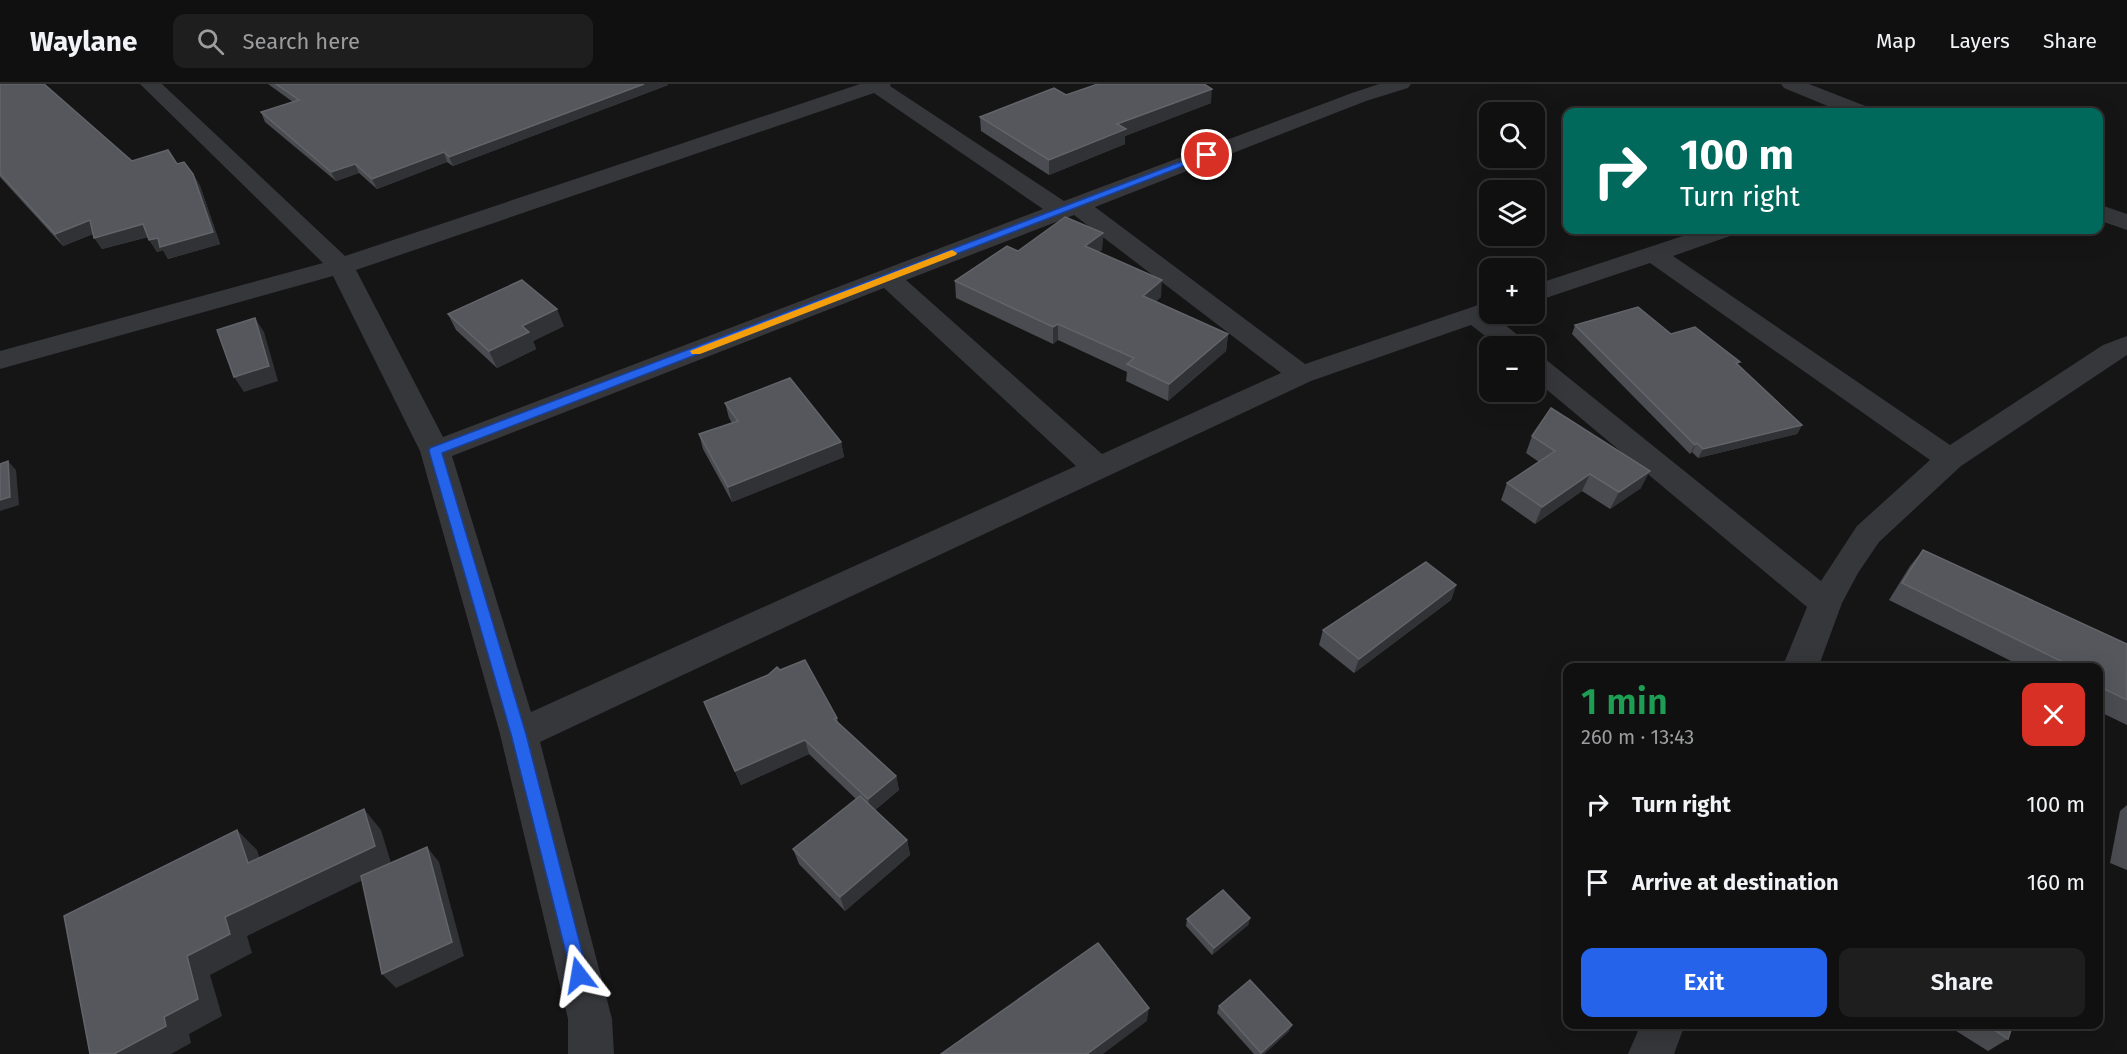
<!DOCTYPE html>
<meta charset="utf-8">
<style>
:root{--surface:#101010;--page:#1e1e1e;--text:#f1f3f6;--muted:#9c9d9f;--line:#303030;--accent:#2563eb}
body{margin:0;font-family:"Fira Sans",sans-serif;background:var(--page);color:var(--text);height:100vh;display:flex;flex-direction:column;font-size:22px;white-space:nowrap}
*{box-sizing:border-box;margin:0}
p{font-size:20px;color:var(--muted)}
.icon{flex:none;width:33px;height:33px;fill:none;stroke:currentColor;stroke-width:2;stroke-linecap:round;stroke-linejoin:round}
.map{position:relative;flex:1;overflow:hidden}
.side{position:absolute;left:1563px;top:579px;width:540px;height:366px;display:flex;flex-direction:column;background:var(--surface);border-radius:12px;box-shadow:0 6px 24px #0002,0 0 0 2px var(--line)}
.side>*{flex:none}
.top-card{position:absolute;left:1563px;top:24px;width:540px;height:126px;border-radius:12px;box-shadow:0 6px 24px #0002,0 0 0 2px var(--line);background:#00695c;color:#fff;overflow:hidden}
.tools{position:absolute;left:1479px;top:18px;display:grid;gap:12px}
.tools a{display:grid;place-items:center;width:66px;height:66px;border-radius:12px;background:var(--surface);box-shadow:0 6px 24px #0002,0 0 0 2px var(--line);font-size:30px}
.pin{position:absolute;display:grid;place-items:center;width:51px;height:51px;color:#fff;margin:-26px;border:3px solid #fff;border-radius:50%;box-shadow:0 2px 6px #0007}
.me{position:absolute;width:66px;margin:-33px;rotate:346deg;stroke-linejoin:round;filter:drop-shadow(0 0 4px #0008)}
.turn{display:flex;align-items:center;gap:21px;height:126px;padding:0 18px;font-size:27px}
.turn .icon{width:78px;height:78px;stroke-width:2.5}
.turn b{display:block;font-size:42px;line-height:51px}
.round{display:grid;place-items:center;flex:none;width:63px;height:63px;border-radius:12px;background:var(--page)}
.headline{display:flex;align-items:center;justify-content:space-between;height:102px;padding:0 18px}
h1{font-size:36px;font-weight:600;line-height:45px;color:#1e9e55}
.button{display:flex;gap:12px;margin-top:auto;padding:12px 18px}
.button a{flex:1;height:69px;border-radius:12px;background:var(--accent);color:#fff;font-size:24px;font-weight:600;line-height:69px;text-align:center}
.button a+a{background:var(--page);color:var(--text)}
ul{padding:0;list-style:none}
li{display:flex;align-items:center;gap:18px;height:78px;padding:0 18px}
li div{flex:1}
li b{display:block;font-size:22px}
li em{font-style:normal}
header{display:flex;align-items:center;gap:36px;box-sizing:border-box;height:84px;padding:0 30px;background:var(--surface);border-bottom:2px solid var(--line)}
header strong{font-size:28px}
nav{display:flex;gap:33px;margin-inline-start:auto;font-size:21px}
.search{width:420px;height:54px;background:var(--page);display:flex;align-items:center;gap:15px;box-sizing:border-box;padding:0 21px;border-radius:12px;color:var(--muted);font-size:22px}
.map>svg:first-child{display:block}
</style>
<header>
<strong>Waylane</strong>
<div class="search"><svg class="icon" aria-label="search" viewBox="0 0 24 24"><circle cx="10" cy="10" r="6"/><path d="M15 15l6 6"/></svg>Search here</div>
<nav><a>Map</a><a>Layers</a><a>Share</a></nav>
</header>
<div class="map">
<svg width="2127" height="970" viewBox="0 0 2127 970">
<rect width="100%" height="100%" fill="#151516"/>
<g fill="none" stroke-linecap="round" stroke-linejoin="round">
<!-- minor -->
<g fill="#36373b" fill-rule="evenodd">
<path d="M140,0h22l183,172 515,-172h31l-1,2 174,115 288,-108 27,-9h32l-3,4 -42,13 -271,106 210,157 185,-63v13h10l-6,2 30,24 4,6h-30l-27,-21 -160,56 -771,361 72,277 2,35h-46v-35l-68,-285 -80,-283 -87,-175 -333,93v-18l323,-88zM874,9l169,116 -600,228 -87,-167zM1074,131l207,158 -179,81 -196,-174zM884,204l192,178 -545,246 -79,-256z"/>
<path d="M1781,0h28l59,23 3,5h-29l-58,-24z"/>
<path d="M2098,120l29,10v16l-29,-10z"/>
<path d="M1701,146h35l-3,5 -60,21 277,189 153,-100 24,-9v19l-166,111 -82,76 -21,31 -16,30 -24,65h-36l25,-61 -273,-228v-24l10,3 277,223 36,-55 73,-66 -280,-197 -116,39v-17z"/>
<path d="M1641,940h44l-11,30h-46z"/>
</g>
</g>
<!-- wall -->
<g fill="#4b4c51">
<path d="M0,0l132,77 45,3 16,10 7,12 20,58 -52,15 -5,-9 -6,2 -9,-15 -46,12 -9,-15 -30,12 -63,-69z"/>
<path d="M268,0h400v1l-215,81 -6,-4 -70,27 -18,-16 -23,8 -71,-59 -4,-10 32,-10z"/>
<path d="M1066,11l145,8 -86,33v8l-76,31 -68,-44 -1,-14z"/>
<path d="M1103,149l-1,17 -3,2 62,45 -5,4 72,33 -2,17 -58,50 -42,-20 1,-9 -69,-32 -5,4 -97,-46 -1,-17 63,-30z"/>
<path d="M448,230l116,12 -31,15 3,8 -39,19 -41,-38z"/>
<path d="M1575,241l96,9 67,32 64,59 -5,9 -99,24 -6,-6 -2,2 -118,-120z"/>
<path d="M725,319l116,39 3,15 -112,45 -29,-53 -4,-15 33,-11 -3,-5z"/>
<path d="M1532,352l109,52 -31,21 -28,-18 -47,33 -34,-24 6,-17 32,-21 -13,-9z"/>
<path d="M1923,466l204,94v81l-29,-14v-43h-73l-136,-68 21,-34z"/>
<path d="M1456,501l-5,15 -97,73 -35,-28 4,-15z"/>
<path d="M704,618l133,16 1,5 58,53 3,14 -24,20 32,30 3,15 -65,56 -46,-47 -6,-15 63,-50 -47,-45 -68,31z"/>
<path d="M2127,721v65l-17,-7 10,-52z"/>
<path d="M1250,834l-2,7 -36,30 -26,-29 1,-7z"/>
<path d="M1219,922l70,25 -25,23h-10l-37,-41z"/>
<path d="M1945,940h68l-5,15 -20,12z"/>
</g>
<!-- shaded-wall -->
<g fill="#313235">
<path d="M644,0h24v1l-215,81 -4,-9z"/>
<path d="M1212,5l-1,14 -86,33v8l-76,31v-15l68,-36z"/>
<path d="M444,68l3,10 -70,27 -5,-10z"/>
<path d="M355,80l4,9 -23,8 -5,-9z"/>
<path d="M193,90l7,12 20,58 -52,15 -5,-9 -6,2 -8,-12 9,-2z"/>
<path d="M90,136l8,12 -35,14 -8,-12z"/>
<path d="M143,140l8,12 -49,13 -8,-11z"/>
<path d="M1103,149l-1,17 -17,12v-16z"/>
<path d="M1162,196l-1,17 -19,15 1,-16z"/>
<path d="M557,225l7,17 -31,15 3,8 -39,19 -8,-17 33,-25z"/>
<path d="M255,234l9,14 14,49 -34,11 -10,-15z"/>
<path d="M1058,240v16l-5,4v-17z"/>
<path d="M1228,250l-2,17 -58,50 1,-17z"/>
<path d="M1802,341l-5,9 -99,24 5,-9z"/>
<path d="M841,358l3,15 -112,45 -4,-15z"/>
<path d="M1697,359l-5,9 -2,2 5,-9z"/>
<path d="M8,377l8,9 3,35 -19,6v-11z"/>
<path d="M1650,387l-9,17 -31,21 9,-17z"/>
<path d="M1590,390l-8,17 -47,33 7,-17z"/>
<path d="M1456,501l-5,15 -97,73 5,-14z"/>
<path d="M805,656l4,14 -68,31 -6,-14z"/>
<path d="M896,692l3,14 -28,23 -3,-14z"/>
<path d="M364,725l17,21 11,36 -145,70 5,17 -42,22 12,41 -33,18 2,9 -20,11h-57l50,-37 23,-61 38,-39z"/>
<path d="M237,746l20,20 11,32 -20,-19z"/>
<path d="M907,756l3,15 -65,56 -5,-14z"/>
<path d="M427,763l12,15 25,94 -68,32 -14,-14z"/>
<path d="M1250,834l-2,7 -36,30 2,-7z"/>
<path d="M1149,924l-2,13 -44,33h-16z"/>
<path d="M1292,941l-3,6 -25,23h-3z"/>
</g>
<!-- building -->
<g fill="#55575c" stroke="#62646a" stroke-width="1.5">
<path d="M0,0h44l88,77 36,-11 9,14 7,-2 9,12 20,58 -53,15 -2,-9 -9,2 -6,-16 -49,14 -4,-18 -35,14 -55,-60z"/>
<path d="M276,0h368l-195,73 -5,-5 -72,27 -17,-15 -24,8 -70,-60 38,-12z"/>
<path d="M1098,0h106l8,5 -95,35 9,5 -77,31 -69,-43 74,-29 12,7z"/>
<path d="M1065,133l38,16 -18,13 77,34 -19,16 85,38 -59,50 -42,-20 7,-6 -76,-34 -5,3 -98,-46 52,-35 11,5z"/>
<path d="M522,196l35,29 -35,17 7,6 -40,19 -41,-37z"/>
<path d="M1638,223l33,27 24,-7 45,35 -4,1 66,62 -99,24 -6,-6 -2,2 -120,-120z"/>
<path d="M255,234l14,48 -35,11 -17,-47z"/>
<path d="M790,294l51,64 -113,45 -29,-53 39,-13 -13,-18z"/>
<path d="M1551,324l99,63 -31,21 -29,-18 -48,33 -35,-24 48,-32 -23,-15z"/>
<path d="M8,377l2,36 -10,3v-36z"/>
<path d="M1923,466l204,94v56l-29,-14v-18h-23l-173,-85z"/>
<path d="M1426,478l30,23 -97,74 -36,-29z"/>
<path d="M805,576l32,58 -3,1 62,57 -28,23 -63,-59 -70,31 -31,-69 64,-27 9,-8 3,3z"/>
<path d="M860,712l47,44 -67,57 -47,-48z"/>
<path d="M364,725l11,37 -150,71 5,17 -43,22 11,43 -34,18 2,9 -52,28h-24l-26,-138 173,-86 11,33z"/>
<path d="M427,763l25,95 -70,32 -21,-98z"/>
<path d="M1223,806l27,28 -36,30 -27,-29z"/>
<path d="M1098,859l51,65 -62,46h-146z"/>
<path d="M1250,896l42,45 -31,28 -42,-47z"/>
<path d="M1985,940h28l-5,15z"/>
</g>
<!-- route -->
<path fill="#2563eb" stroke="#184099" stroke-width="1.5" d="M1204,69l8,2 -770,298 84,281 62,241 -2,6 -7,3 -6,-3 -62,-247 -82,-283 1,-3z"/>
<!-- slow -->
<path fill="#f59e0b" d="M952,166l5,3 -1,2 -256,99h-8l-2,-3z"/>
</svg>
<div class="tools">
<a><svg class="icon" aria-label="search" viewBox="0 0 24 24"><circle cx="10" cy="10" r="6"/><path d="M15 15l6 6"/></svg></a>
<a><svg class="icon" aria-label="layers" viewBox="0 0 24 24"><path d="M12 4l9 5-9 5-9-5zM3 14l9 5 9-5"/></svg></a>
<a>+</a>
<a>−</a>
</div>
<div class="pin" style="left:1207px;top:71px;background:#d93025"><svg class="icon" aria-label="arrive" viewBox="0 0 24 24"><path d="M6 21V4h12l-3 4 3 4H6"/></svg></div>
<svg class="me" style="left:579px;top:891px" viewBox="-20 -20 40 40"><path d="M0-17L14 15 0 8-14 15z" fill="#2563eb" stroke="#fff" stroke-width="4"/></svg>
<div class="top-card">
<div class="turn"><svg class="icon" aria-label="right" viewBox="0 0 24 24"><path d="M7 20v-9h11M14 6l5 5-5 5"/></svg><div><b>100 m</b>Turn right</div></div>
</div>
<section class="side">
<div class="headline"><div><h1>1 min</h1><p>260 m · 13:43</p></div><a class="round" style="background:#d93025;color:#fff"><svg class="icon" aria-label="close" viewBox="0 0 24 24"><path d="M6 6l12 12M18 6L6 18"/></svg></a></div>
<ul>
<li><svg class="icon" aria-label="right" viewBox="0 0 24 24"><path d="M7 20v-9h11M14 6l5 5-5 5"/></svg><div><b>Turn right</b></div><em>100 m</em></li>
<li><svg class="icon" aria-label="arrive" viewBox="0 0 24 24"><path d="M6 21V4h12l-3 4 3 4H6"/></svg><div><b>Arrive at destination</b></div><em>160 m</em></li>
</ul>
<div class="button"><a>Exit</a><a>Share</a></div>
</section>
</div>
